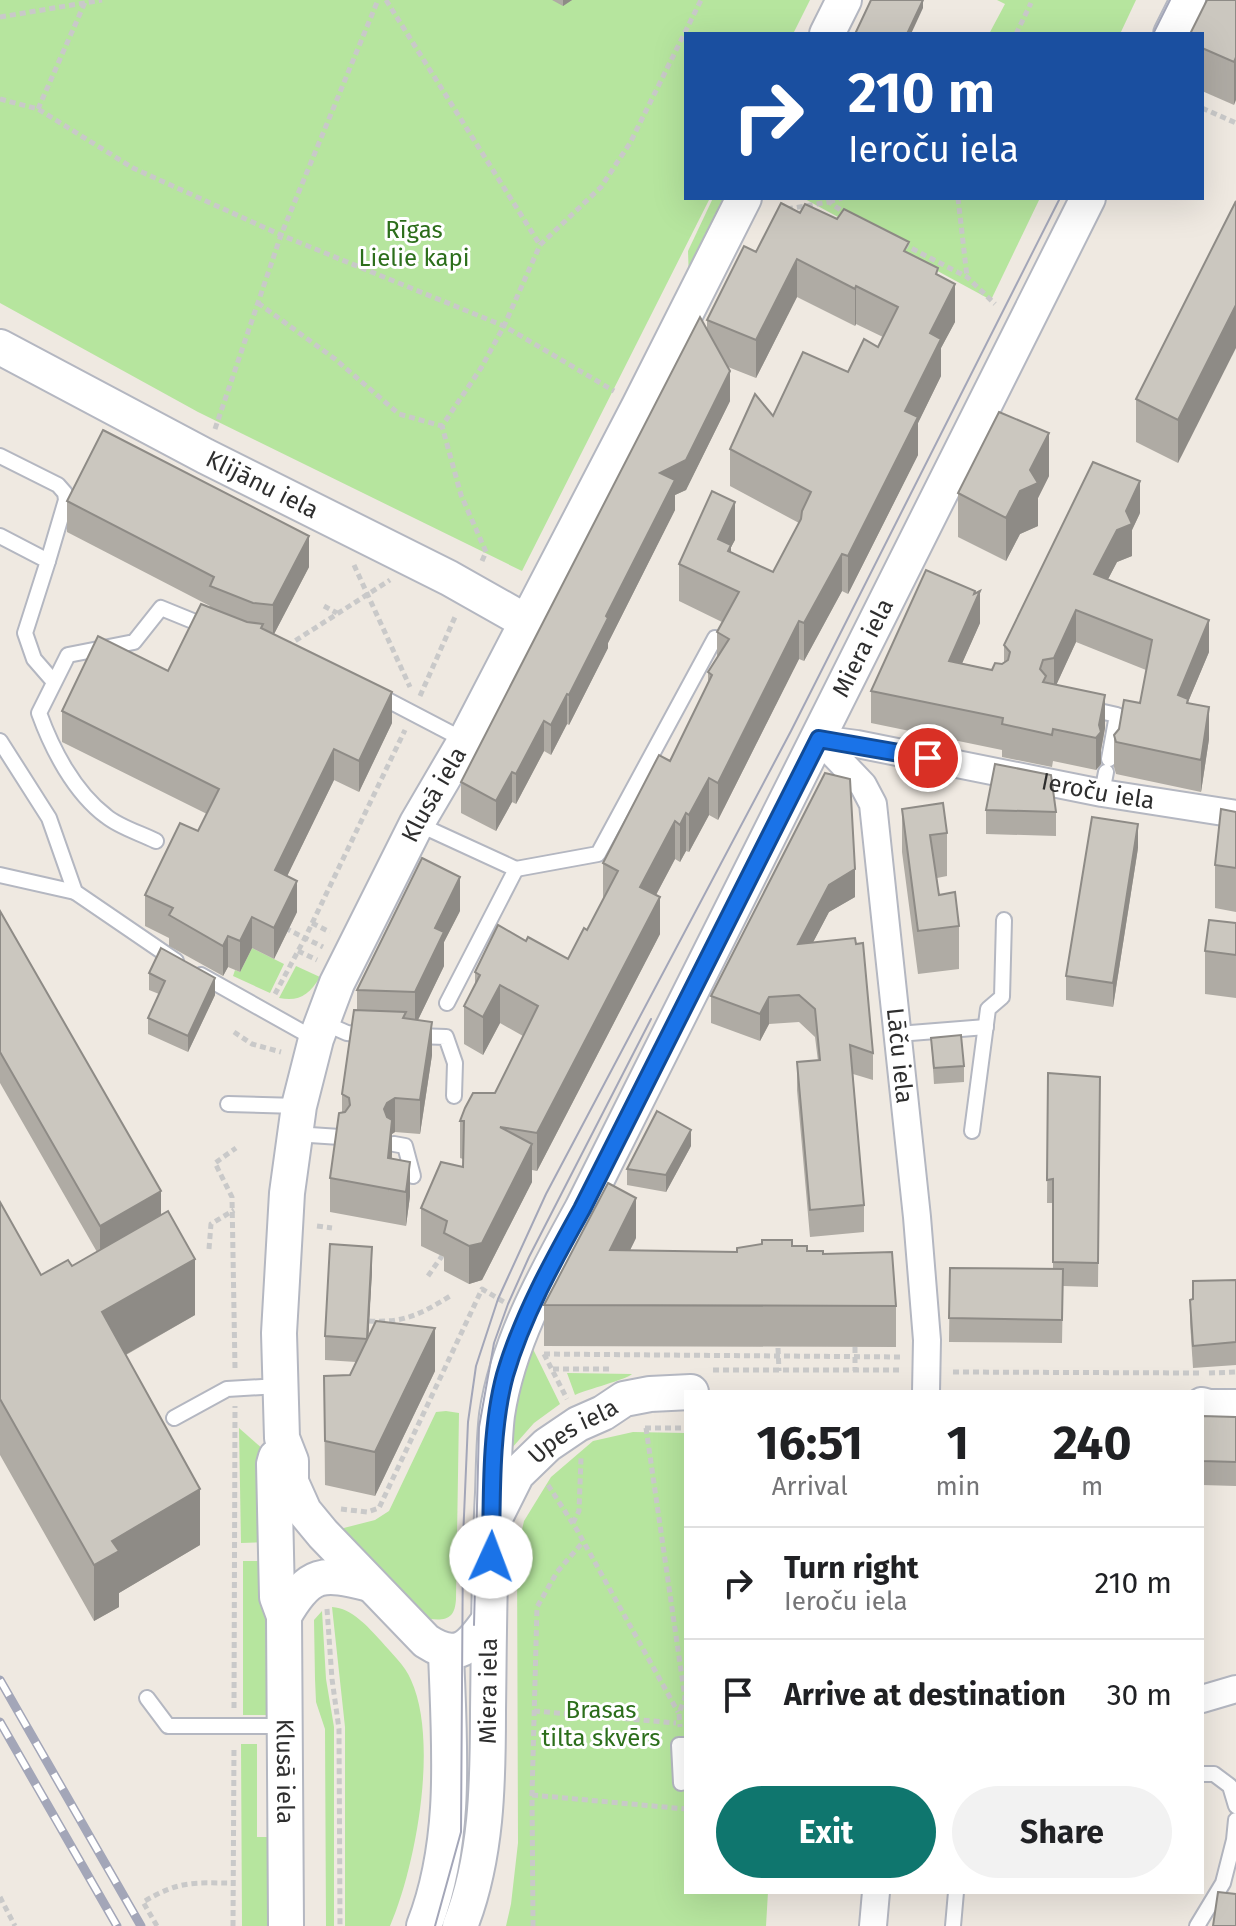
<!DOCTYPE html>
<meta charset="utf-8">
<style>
:root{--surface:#fff;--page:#f2f2f2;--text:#202124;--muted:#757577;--line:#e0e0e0;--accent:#0f766e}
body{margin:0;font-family:"Fira Sans",sans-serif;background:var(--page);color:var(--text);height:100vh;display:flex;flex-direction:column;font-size:30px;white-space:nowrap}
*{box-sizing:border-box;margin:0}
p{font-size:26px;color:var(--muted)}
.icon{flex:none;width:44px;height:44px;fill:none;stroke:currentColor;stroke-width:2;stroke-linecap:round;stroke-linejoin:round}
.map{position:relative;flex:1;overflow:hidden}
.panel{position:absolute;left:684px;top:1390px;width:520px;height:504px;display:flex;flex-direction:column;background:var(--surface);border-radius:0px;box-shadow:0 8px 32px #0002}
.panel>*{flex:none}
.banner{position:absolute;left:684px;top:32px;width:520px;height:168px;border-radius:0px;box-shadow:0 8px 32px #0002;background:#1a4fa0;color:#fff;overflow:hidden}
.pin{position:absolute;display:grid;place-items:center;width:68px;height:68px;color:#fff;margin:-34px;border:4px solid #fff;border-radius:50%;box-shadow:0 2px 8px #0007}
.me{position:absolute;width:88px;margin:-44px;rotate:2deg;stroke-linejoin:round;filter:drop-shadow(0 0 6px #0008)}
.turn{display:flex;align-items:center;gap:28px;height:168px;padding:0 32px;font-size:36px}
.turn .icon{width:104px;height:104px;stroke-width:2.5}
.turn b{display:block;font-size:56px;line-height:68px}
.eta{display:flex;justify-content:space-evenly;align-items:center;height:136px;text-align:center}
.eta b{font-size:48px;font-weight:700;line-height:56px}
.button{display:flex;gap:16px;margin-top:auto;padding:16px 32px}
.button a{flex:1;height:92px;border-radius:48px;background:var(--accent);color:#fff;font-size:32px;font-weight:700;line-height:92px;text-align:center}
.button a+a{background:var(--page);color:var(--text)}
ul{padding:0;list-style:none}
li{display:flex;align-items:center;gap:24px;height:112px;padding:0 32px;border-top:2px solid var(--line)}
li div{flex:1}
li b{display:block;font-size:30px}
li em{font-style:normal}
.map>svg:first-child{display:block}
</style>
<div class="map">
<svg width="1236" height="1926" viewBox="0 0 1236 1926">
<rect width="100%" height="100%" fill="#efe9e1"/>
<!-- green -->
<g fill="#b6e59e">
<path d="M0,0h810l-17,34h-107v164h24l-188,373 -324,-159 -198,-109z"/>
<path d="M997,0h139l-16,34h-131l16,-30z"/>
<path d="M713,198h15l-39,84 -1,-31z"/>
<path d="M803,198h237l-49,102z"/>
<path d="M252,948l32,16 -14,29 -37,-17 2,-6 5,2z"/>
<path d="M296,966l24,11c-11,18 -21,25 -41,21z"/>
<path d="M532,1347l28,57 -26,19 -23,26 -2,-34z"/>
<path d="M567,1373l65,1c-7,6 -44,15 -57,21z"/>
<path d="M446,1411l13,2 -3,186c-1,18 -8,22 -26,20l-94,-89 39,-10 14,-9 47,-99z"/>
<path d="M239,1428l25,22 6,92 -29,1z"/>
<path d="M633,1432l53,1v459h82l-2,34h-260l5,-22 7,-61 -1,-292 7,-30 27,-44 42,-36z"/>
<path d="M243,1561h27l-2,154h-25z"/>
<path d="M332,1607c20,1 36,20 49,34 10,12 24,24 30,39 28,61 5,186 -21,246h-45v-199z"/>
<path d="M322,1611l4,68 8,48v199h-8l-1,-197 -9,-27 -1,-23 -1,-59z"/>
<path d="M241,1744h16v93h14l1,89h-30z"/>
</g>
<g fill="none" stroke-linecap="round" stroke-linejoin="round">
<defs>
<g id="service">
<path d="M0,456l58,29 7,8 1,7 -18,61"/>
<path d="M0,536l48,25 -23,72 9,26 20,23"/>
<path d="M376,694l88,46"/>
<path d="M1086,708l31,7 -8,44"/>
<path d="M0,741l49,77 26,74 101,69"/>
<path d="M1102,793l4,-21"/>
<path d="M418,824l98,45 -69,134"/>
<path d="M156,841c-16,-8 -37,-14 -50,-25 -32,-24 -54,-67 -67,-103l29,-58 66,-13 27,-34 49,20"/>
<path d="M516,869l82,-15 117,-216"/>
<path d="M0,875l75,17"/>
<path d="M201,975l114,64"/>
<path d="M322,1022l25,11 20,2"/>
<path d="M898,1034l88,-7"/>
<path d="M416,1036l30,1 9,26 -1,33"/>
<path d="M228,1104l70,2"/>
<path d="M972,1131l16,-122 14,-12 2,-77"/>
<path d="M295,1134l45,3"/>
<path d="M394,1144l11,2 8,30"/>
<path d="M174,1418l53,-29 52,-3"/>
<path d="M147,1698l21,28h116"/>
<path d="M1202,1774h12l16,12 6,20"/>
<path d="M681,1783l-2,-38h7"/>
<path d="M953,1926l3,-34"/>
<path d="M1197,1926l26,-43 11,-43 2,-20"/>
</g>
<g id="minor">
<path id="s1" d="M819,739l44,46 10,19 44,413 10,123 -1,52"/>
<path id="s2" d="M819,739l38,5 245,49 134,21"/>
<path d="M1202,1699l34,-10"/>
<path d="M873,1926l3,-34"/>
</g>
<g id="tertiary">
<path d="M827,34l17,-34"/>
<path d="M1171,34l17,-34"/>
<path id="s3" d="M0,347l205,109 244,122 76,43"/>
<path d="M1202,1405l7,2h27"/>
<path id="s4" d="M276,1457l-2,7 3,133 7,19 2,310"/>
<path id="s5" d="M497,1514l20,-40 30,-29 31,-21 25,-11 21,-14 26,-5 41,-2"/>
<path d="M284,1616c26,-45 38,-44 86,-32"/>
<path id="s6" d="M489,1620c-19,27 -31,42 -63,21l-103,-107 -19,-23 -13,-29v-21l-9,-23 -3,-105 8,-140 12,-87 17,-67 21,-56 80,-160 48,-82 174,-335 105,-208"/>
<path d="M424,1926c34,-87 25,-183 22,-274"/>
<path id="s7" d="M460,1926c27,-68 28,-143 28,-215 1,-73 1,-145 5,-218 1,-26 1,-53 4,-78 11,-74 50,-142 85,-206l506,-1011"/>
</g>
</defs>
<!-- service casing -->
<use href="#service" stroke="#b4b7c1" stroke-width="18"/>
<!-- minor casing -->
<use href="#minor" stroke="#b4b7c1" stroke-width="30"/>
<!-- tertiary casing -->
<use href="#tertiary" stroke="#b4b7c1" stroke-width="38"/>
<!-- path -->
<g stroke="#c9c9c9" stroke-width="5" stroke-dasharray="6 4" stroke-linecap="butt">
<path d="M386,0l154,245"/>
<path d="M0,17l102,-17"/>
<path d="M1016,34l15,-31"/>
<path d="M0,99l38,10 95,59 148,67 223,91 110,65"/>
<path d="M1202,108l34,15"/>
<path d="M38,109l48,-109"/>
<path d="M958,198l9,79"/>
<path d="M829,202l13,-4"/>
<path d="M787,209l42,-7 16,11"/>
<path d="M903,244l64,33 28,27"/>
<path d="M258,303l77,56 64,55 43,12"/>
<path d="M215,429l66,-194 97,-235"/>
<path d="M482,561l4,-9 -25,-57 -19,-69 39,-58 23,-42 36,-81 61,-58 29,-44 71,-143"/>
<path d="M354,565l56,122"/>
<path d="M324,606l13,7"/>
<path d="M287,646l103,-66"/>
<path d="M420,696l35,-79"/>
<path d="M312,923l18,9"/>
<path d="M285,928l38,19"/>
<path d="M298,951l19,9"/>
<path d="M275,994l30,-56 100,-208"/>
<path d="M234,1032l18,12 29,8"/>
<path d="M317,1226l15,2"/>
<path d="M209,1249l2,-25 23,-14"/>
<path d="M428,1276l14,-20"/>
<path d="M369,1321c35,2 52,-7 81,-25"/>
<path d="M855,1347v24"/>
<path d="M778,1348l1,23"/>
<path d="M544,1354l23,45"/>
<path d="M544,1354l357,3"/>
<path d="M235,1368l-3,-171 -17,-34 21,-15"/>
<path d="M553,1369h58"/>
<path d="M713,1370h190"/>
<path d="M953,1372l246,1"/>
<path d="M1209,1373l27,-1"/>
<path d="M645,1428h41"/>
<path d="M646,1428l39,270 -6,15 1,14"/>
<path d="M548,1485l29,45 101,182"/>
<path d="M341,1509l26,3 12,-4 103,-219 22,13"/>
<path d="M573,1523l6,-12 2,-53"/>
<path d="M327,1609l5,70 7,50 1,197"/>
<path d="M234,1708l1,-302"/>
<path d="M534,1711l142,12"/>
<path d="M532,1795l154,14"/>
<path d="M0,1897l15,29"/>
<path d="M157,1926l-14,-24c38,-22 49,-19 90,-19"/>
<path d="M233,1926l1,-180"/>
<path d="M533,1926l-1,-131 5,-188 20,-35 26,-30"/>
</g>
<!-- service -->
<use href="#service" stroke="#fff" stroke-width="14"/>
<!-- minor -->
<use href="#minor" stroke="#fff" stroke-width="26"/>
<!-- tertiary -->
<use href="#tertiary" stroke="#fff" stroke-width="34"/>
<!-- tram -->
<g stroke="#a3a6b8" stroke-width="2">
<path d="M1153,34l17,-34"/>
<path d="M474,1625l5,-198 15,-84 14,-39 21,-47 122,-238"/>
<path d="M435,1926l26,-94 2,-293 5,-117 8,-56 22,-67 48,-105 245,-463 269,-533"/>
</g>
<defs>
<g id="rail">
<path d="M0,1680l141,246"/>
<path d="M0,1722l117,204"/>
</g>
</defs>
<!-- rail casing -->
<use href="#rail" stroke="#a3a6b8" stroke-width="9"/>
<!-- rail -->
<use href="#rail" stroke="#fff" stroke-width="6" stroke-dasharray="18" stroke-linecap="butt"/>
</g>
<!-- wall -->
<g fill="#afaba4">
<path d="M552,0h20l-9,6z"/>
<path d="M1236,0l-2,105 -32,-14v-57z"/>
<path d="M1236,201l-58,262 -42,-21v-43z"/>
<path d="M800,213l109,40 29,22 17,47 -14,26v28l-23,47v32l-70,139 -6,-3 -38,70 -5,-2 -81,161 -9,-5 -20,37 -3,-1 -6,11 -5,-3 -19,36 4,39 -123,237 -5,-1v12l-50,98 -13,4 -25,-13v-14l-23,-11v-38l42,-41v-8l-3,-1v-37l35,-28 28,-57 -23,-13 -17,32 -19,-11v-38l11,-20v-14l51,-31 42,18 19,-29 16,-30v-37l67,-102 38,-78v-11l9,-14v-26l5,-10 -43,-21v-37l56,-24 -4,7v5l42,20 26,-49 -69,-37v-37l43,-33 75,-44 30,-25 5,-10 -27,-13 -1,2 -58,-29 -41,81 -28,-11 2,34 -44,89 -11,5v15l-67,133v5l-39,77 -2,-1 -16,31 -7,-4 -28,53 -4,-2 -16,29 -35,-18v-31l246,-452v-10l49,-68z"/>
<path d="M1049,476l-11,22v28l-18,8 -14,27 -48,-24v-44z"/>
<path d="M67,501l242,66 -35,67 118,89 -33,69 -25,-12 -47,96 10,36 -23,47 -22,-11 -12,24 -12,-5 -5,9 -54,-30v-8l-24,-12v-31l53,-64 9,-17 -145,-72v-31l106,-40 42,-65 -143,-74z"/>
<path d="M1140,513l-8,17v26l-15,6 -9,17 101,73 -21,50 21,37 -8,53 -85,-18 -2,-7v-32l26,-32 6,-33 -70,-28 -20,43 49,43 -4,22v14l-5,6 -43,-9 -1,6 -50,-10v-7l-131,-27v-32l104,-98 5,30 -18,40 30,7 12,-8v-17z"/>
<path d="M825,773l30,124 -26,15 -16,30 60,111v27l-20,-6 11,131v27l-54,5 -13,-147v-28l21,-1 -3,-24 -16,-15 -30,2 -9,17 -49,-18v-27z"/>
<path d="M902,809l45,24v43l-10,2 2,17 20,31v43l-41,5 -16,-122z"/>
<path d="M986,810l70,2v24l-70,-2z"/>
<path d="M1236,812v100l-21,-4v-43z"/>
<path d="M1138,848l-25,159 -47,-7v-24z"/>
<path d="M0,911l161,304 34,100 -69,40 74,190 -81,48v14l-25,14 -94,-166v-253l41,73 31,-9 25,-14 -97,-169z"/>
<path d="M460,911l-16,31v24l-26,54 14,35 -12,79 -25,-2 -3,2v25l18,37 -4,30 -76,-14v-34l12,-66v-18l15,-84v-20z"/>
<path d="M1236,923v75l-31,-4v-43z"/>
<path d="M149,973l66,22 -27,57 -40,-18v-16l11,-24 -10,-4z"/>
<path d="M931,1038l33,28v16l-30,2z"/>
<path d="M1048,1073l52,4 -2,210 -35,-1 -1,57 -113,-1 1,-74 103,1v-66h-6z"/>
<path d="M691,1146l-25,46 -39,-7v-16z"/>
<path d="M636,1238l-6,12 107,2 55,-6 15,5 16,3 73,52v41l-352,-1v-41z"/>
<path d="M372,1271l-4,65 67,35 -60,125 -50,-11 -1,-109 26,-1 6,-13 -31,-2v-24z"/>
<path d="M1236,1280v85l-43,3 -3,-46v-22z"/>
<path d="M1202,1416l34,1v69l-34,-1z"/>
</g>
<!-- shaded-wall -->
<g fill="#8e8b86">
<path d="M563,0h9l-9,6z"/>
<path d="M923,0v8l-12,26h-4z"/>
<path d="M1236,57v43l-2,5v-43z"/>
<path d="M797,259v38l-41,81v-38z"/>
<path d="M955,284v38l-14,26v28l-23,47v32l-70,139v-38l82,-223z"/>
<path d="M856,286v38l-1,2v-37z"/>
<path d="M1236,305v43l-58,115v-43z"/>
<path d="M730,371v30l-44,89 -11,5v15l-67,133v5l-39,77v-30l37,-79 54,-143z"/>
<path d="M1049,433v43l-11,22v28l-18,8 -14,27v-43z"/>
<path d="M1140,481v32l-8,17v26l-15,6 -23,44v-32z"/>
<path d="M735,502v38l-4,7v36l-3,5v-35l-10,-14z"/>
<path d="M309,536v31l-36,69v-31z"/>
<path d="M842,554v37l-38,70v-38z"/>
<path d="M975,591v11l5,-11v32l-31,70v-32z"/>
<path d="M1076,610v32l-22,48v-32z"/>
<path d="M1209,620v32l-21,50v29l-10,-36z"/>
<path d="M799,621v38l-81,161v-37z"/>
<path d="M392,692v31l-33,69v-31z"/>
<path d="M567,694v30l-16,31v-30z"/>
<path d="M1105,695v33l-4,22v14l-5,6v-32z"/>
<path d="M1209,707v32l-8,53v-32z"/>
<path d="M544,721v30l-28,53v-30z"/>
<path d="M334,749v31l-59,121v-31z"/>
<path d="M512,772v30l-16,29v-30z"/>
<path d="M709,778v37l-20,37v-37z"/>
<path d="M686,813v38l-6,11v-37z"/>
<path d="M675,821v38l-35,66v-38z"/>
<path d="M1138,824v24l-25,159v-24z"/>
<path d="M855,869v28l-26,15 -31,59v-27l31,-59z"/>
<path d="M460,877v34l-16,31v24l-29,60v-34l20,-64z"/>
<path d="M297,881v31l-23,47v-31z"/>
<path d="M660,897v37l-123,237v-38z"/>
<path d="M252,917v31l-12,24v-31z"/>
<path d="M228,936v31l-5,9v-30z"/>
<path d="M215,978v17l-27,57v-16z"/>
<path d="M500,985v38l-17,32v-38z"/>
<path d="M769,997v27l-9,17v-27z"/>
<path d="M432,1022v33l-12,79v-34z"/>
<path d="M395,1098v34l-3,2v20l-4,38v-34l-4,-49 3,-6z"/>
<path d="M691,1130v16l-25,46v-17z"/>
<path d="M532,1144v38l-50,98 -13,4v-38z"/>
<path d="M410,1162v34l-4,30v-34z"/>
<path d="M161,1191v31l-61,35v-31z"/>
<path d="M636,1198v40l-26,53v-41z"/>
<path d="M372,1247v24l-5,92v-24z"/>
<path d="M195,1259v56l-93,53v-56z"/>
<path d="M435,1328v43l-60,125v-44z"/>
<path d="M200,1489v56l-81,48v14l-25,14v-56l18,-24z"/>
</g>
<!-- building -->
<g fill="#cbc7bf" stroke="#8e8b86" stroke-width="2">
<path d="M871,0h52l-16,34h-52z"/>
<path d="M1207,0h29v57l-2,5 -32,-14v-14h-12z"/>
<path d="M1236,201v104l-58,115 -42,-21z"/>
<path d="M781,203l19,10 5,-9 32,15 7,-10 65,33 -5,9 34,17 -2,6 19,10 -25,49 11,6 -36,72 13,6 -70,139 -6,-2 -38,69 -5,-2 -81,162 -9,-5 -20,37 -3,-2 -6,12 -5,-4 -35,66 20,10 -123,236 -37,-6 32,17 -50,99 -13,3 -25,-13 3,-12 -26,-13 20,-46 22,5 1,-46h-4l5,-13 8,-15h22l43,-87 -38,-21 -17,32 -19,-11 16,-31 -5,-3 23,-47 28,16 2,-4 40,22 16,-31 3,2 31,-59 -15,-8 56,-108 11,6 42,-86 -4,-3 21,-33 -12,-7 22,-40 -60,-28 33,-73 23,11 -17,37 13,6 -3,6 45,21 28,-53 1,-8 9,-19 -81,-43 25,-55 18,22 30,-64 45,20 16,-33 14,8 20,-40 -42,-21 -1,3 -58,-30 -41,81 -49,-20 37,-74 12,6z"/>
<path d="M700,317l30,54 -44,89 -26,13 15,7 -69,136 2,2 -39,77 -2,-1 -16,31 -7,-4 -28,53 -4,-2 -16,29 -35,-19z"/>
<path d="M999,412l50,21 -19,37 8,13 -18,8 -14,27 -48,-25z"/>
<path d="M103,430l206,106 -36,69 -20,-2 -43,-17 4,-9 -147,-76z"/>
<path d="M1093,462l47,19 -14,30 6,13 -15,6 -23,44 115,46 -31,75 10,4 -1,4 22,4 -8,53 -85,-18 -2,-7 5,-6 5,-29 16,3 12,-63 -76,-30 -22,48 -11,2 -3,9 6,7 -3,6 62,13 -6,30 2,7 -5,6 -43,-9 -1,6 -50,-11 1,-6 -132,-27 55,-121 49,21 -1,3 6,-3 -31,70 43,9 3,-7 7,1 6,-4 2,-8 -6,-7z"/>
<path d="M201,604l46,18 16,2 -2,4 131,64 -33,69 -25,-12 -59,121 22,11 -23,47 -22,-11 -12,24 -12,-5 -5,10 -54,-31 4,-7 -28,-13 35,-72 18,8 21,-42 -157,-78 36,-75 70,35z"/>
<path d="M995,764l56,11 5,37 -70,-2z"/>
<path d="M825,773l25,6 5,90 -26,16 -31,59 57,-6 1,6 7,-1 10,110 -23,-8 14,160 -54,5 -13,-148 23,-2 -5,-51 -16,-14 -30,2 -9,17 -49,-18z"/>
<path d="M943,803l4,30 -17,2 9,60 16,-3 4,34 -41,5 -16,-122z"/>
<path d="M1221,809l15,3v56l-21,-3z"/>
<path d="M1092,817l46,7 -25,159 -47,-7z"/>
<path d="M422,858l38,19 -25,51 9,4 -29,60 -58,-2z"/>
<path d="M0,911l161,280 -61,35 -100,-174z"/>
<path d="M1209,920l27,3v32l-31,-4z"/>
<path d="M161,948l54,30 -27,58 -40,-18 17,-37 -16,-8z"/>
<path d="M354,1010l52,2 -3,6 29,4 -12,78 -25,-2 -8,5 -3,6 3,8 5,3 -4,38 22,4 -4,30 -76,-14 9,-65 6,-1 5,-7 -1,-7 -7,-4z"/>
<path d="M961,1035l3,31 -30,2 -3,-30z"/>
<path d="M1048,1073l52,4 -2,186 -45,-1v-83l-6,1z"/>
<path d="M657,1111l34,19 -25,45 -39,-6z"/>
<path d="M608,1183l28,15 -26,52 127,2v-4l25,-4v-4h30v6h15v5h16v3l69,-2 4,54 -352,-1z"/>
<path d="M0,1202l41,73 27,-15 4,6 96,-55 27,48 -93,53 98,177 -88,52 7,10 -25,14 -94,-166z"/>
<path d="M330,1244l42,3 -5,92 -42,-3z"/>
<path d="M950,1268l113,1 -1,51 -113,-2z"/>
<path d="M1236,1280v62l-43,4 -3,-46 3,-1v-18z"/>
<path d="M376,1321l59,7 -60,124 -50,-11 -1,-65 26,-1z"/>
<path d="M1202,1416l34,1v45l-34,-1z"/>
<path d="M1218,1892l18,2v32h-23z"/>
</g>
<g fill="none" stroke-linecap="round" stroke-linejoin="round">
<defs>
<path id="route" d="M491,1557c1,-58 -1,-127 14,-182 17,-58 48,-114 77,-166l237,-470 109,19"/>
</defs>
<!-- route casing -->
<use href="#route" stroke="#114b97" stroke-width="20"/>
<!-- route -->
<use href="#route" stroke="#1a73e8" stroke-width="14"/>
</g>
<g text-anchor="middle" stroke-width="6" stroke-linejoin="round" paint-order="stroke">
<!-- park labels -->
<g font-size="24" fill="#2c6e1b" stroke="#fff">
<text x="414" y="238">Rīgas<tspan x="414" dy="28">Lielie kapi</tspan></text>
<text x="601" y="1718">Brasas<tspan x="601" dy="28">tilta skvērs</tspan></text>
</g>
<!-- street labels -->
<g font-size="24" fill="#2e2e2e" stroke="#fff">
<text dy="8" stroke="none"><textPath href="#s3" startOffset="296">Klijānu iela</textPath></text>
<text dy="8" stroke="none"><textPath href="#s7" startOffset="1366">Miera iela</textPath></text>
<text dy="8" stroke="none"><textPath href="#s2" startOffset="284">Ieroču iela</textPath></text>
<text dy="8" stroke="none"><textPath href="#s6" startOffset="1008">Klusā iela</textPath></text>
<text dy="8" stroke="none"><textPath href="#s1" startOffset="338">Lāču iela</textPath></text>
<text dy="8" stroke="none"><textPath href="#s5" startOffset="116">Upes iela</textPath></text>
<text dy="8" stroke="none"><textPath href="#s7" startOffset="238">Miera iela</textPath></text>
<text dy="8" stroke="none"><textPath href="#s4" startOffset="316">Klusā iela</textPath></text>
</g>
</g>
</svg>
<div class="pin" style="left:928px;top:758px;background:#d93025"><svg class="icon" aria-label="arrive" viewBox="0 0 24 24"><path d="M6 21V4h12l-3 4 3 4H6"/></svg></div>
<svg class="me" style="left:491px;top:1557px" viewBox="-20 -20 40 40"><circle r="19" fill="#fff"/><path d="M0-13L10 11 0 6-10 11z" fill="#1a73e8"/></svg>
<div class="banner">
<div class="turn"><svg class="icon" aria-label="right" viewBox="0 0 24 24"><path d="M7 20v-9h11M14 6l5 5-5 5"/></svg><div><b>210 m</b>Ieroču iela</div></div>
</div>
<section class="panel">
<div class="eta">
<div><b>16:51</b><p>Arrival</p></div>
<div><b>1</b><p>min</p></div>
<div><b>240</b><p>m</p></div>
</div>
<ul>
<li><svg class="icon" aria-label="right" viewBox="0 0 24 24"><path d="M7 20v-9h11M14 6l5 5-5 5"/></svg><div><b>Turn right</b><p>Ieroču iela</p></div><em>210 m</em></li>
<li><svg class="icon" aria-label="arrive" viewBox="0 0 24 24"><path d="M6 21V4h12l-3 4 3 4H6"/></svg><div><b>Arrive at destination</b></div><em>30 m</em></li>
</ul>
<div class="button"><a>Exit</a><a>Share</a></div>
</section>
</div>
